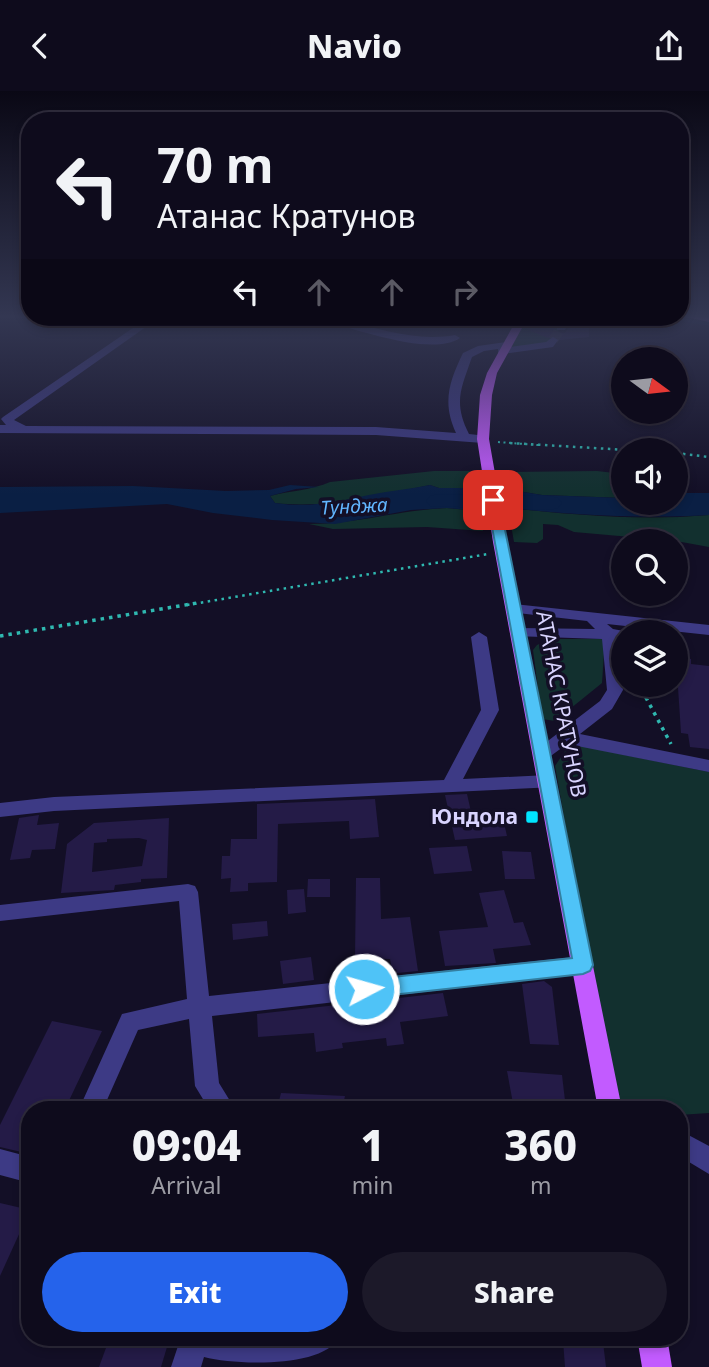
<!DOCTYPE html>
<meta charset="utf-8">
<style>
:root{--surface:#0e0b1c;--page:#1c1929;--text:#f1f3f6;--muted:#9b9ba3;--line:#2e2b3b;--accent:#2563eb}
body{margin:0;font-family:"Noto Sans",sans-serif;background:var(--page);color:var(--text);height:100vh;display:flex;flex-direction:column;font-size:26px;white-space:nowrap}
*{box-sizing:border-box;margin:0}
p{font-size:23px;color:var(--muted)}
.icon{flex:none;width:38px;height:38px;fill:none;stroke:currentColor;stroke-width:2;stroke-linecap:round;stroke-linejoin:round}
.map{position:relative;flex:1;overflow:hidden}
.drawer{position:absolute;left:21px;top:1010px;width:667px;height:245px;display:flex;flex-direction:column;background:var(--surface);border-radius:28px;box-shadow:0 4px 10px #0003,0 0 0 2px var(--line)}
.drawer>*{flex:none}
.top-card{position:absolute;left:21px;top:21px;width:668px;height:214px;border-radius:28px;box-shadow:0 4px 10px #0003,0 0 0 2px var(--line);background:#0e0b1c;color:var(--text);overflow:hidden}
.needle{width:46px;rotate:105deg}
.buttons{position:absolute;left:611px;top:256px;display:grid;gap:14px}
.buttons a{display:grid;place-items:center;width:77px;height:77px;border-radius:50%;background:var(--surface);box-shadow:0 4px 10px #0003,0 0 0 2px var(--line);font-size:35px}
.pin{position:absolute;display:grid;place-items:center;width:60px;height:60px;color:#fff;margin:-30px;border-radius:14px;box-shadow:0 4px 10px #0006}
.me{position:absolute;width:77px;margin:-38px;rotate:84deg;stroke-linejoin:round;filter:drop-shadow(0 0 5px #0008)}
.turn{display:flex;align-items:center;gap:24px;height:147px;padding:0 21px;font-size:32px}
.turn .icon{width:91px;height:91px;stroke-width:2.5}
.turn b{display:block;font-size:49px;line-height:60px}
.lanes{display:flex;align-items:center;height:66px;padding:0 21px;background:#0003;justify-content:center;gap:35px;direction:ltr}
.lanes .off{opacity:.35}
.eta{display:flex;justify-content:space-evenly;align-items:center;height:119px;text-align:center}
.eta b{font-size:42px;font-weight:800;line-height:49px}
.action{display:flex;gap:14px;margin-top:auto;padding:14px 21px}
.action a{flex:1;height:80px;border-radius:42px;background:var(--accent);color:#fff;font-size:28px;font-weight:800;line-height:80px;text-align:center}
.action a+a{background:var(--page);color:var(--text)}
header{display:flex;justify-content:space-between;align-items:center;height:91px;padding:0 21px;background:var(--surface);font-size:32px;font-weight:800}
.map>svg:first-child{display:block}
</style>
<header><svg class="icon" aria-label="back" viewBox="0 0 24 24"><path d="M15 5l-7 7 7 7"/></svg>Navio<svg class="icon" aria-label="share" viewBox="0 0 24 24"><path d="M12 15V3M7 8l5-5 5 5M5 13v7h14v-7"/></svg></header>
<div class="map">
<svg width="709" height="1276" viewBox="0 0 709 1276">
<rect width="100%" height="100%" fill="#130f26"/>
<!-- green -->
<g fill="#12302f">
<path d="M523,226h23l17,7 -14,21 -47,6z"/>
<path d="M434,380h41l2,17h-38l-9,-3c-50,10 -104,24 -155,18l-5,-7c19,-5 42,-6 60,-14z"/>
<path d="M597,380l26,3v24l-81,-3 -37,-6 -4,-17z"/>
<path d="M447,417l33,3 3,20 -56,-4 -94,2 -24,-5c47,0 91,-14 138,-16z"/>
<path d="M508,417c66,7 135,13 201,7v32l-33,-6 -102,-9 -16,-7 -15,-1v15l-6,4 -23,-1z"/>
<path d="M550,548h55l-3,44 -47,38 -13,-2 -9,-69 4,-5z"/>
<path d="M581,655l128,26v341l-30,2v-6h-51l-14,-11 -59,-332 10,-15z"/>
</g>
<!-- water -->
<g fill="#0a1f44">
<path d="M290,394l29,2 -23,2 -26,7 5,7c36,5 59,-1 94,-8 20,-4 41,-6 61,-10l9,3h38l3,23 -33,-3 -36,2 -76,14 -63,-4 -59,-7 -46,-9 -167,9v-26l133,-1 93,5 43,-1z"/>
<path d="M505,398l37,6 81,3v4h53v-9h33v22c-67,4 -134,0 -201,-7z"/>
</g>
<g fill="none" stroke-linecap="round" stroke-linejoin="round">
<!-- stream -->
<path stroke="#0a1f44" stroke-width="3.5" d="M665,226l44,7"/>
<!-- river -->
<path fill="#0a1f44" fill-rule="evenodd" d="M438,403l112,2 8,2 4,5 -4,5 -8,2 -120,-4 -4,-5 4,-5z"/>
</g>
<!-- building -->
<g fill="#241b47" fill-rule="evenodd">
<path d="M589,235v11l-29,3 -6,-5 -6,3 -22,-9 28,-1 1,4 10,1 4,-6z"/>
<path d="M676,566l15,2v5l18,2v83l-19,-2 -2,-13 -7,-1z"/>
<path d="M467,703l7,31 30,-2 3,13 -52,4 -10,-45z"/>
<path d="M375,708l4,38 -29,2 -1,-18 -71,3 -1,58 -29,1v8l-18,1 1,-14 -10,1 1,-23h8l1,-17h26v-35z"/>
<path d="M39,724l-2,10 22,-2 -4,26 -23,1 -2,8 -20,2 9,-42z"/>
<path d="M169,727l-2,60 -26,1v3l-26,3 -1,5 -53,3 6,-49 27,-21zM139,747l8,2 -5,26 -50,6 2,-29 13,-1v-3z"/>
<path d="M467,755l5,25 -38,3 -5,-26z"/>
<path d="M502,760l29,1 4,27h-30z"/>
<path d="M356,787h24l1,41 29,-2 8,54 -21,2 -1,-4 -4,1 -2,-11 -35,-1z"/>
<path d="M308,788h22v18h-23z"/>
<path d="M304,798l2,23 -18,2 -1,-24z"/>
<path d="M504,799l10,33 9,-1 8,23 -38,4 3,14 -51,3 -6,-35 49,-4 -9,-34z"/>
<path d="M267,830l1,15 -35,4 -1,-16z"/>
<path d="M311,866l3,23 -31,4 -3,-23z"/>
<path d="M544,890l8,6 7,58 -29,-1 -8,-60z"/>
<path d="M443,902l5,23 -48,6 4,22 -17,2 -1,-8 -44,5 1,5 -27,4 -2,-19 -56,4 -1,-23z"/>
<path d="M52,930l50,10 -37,78h-35v45l-30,-7v-22z"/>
<path d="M507,980l55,4 4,34h-52z"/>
<path d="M281,1002l64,3 -3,13h-65z"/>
<path d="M0,1112l30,7 -30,66z"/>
<path d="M110,1246h60l-9,30h-62z"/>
<path d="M563,1249l40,2 3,25h-41z"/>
</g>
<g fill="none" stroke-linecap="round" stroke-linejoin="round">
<!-- minor-tunnel -->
<path stroke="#312d47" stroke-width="10" stroke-dasharray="10 5" stroke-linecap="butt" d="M553,249l8,-12"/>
<!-- path-far2 -->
<path stroke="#2fb8b0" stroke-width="2" stroke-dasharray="2 3.5" stroke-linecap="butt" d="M498,351l40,3"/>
<!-- path-far1 -->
<g stroke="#2fb8b0" stroke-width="2.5" stroke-dasharray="2.5 4.5" stroke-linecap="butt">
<path d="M510,352l117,7"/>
<path d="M676,362l33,4"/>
<path d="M187,514l301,-51"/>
</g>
<!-- path -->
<g stroke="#2fb8b0" stroke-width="3.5" stroke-dasharray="3.5 5" stroke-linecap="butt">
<path d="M0,545l197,-33"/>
<path d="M631,601l13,2 27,50"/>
</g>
<!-- minor -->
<g fill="#3d3a85" fill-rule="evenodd">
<path d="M149,226h11l-146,103 12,6 350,1 80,6c-14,-30 -7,-51 7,-80l15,-7 28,-4 4,1v4l36,-5 7,-5 5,3 -5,7 -51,7 -4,-1v-4l-14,2 -12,6c-11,32 -19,45 -3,77l18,2 2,3 -6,4 -107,-8 -376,-2v-8h6l-5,-6 2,-2z"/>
<path d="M333,226h10v3c37,9 74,22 112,15l5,3c-27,18 -95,-6 -125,-14z"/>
<path d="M541,226h13l14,7 -3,6h-8v-5z"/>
<path d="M514,513l195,21v10l-102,-11 6,5 16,3h-6v7h-6l6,51 -11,19 -32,25 129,26v12l-142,-28 -19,14h-12l-3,-4 3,-4 64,-49 7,-11 -5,-51 -89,-3 -2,-3 2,-3 6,-2 76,1 -8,-8 -78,-9 -3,-3z"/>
<path d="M479,541l8,5 12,73 -36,69 85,-4 7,2 2,5 -2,5 -501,24 -54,6v-14l54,-6 390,-17 37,-70 -10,-73z"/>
<path d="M188,793l7,2 3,6 11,104 374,-40 8,2 3,7 -3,7 -8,2 -371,42 7,67 16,26h-26l-14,-23 -6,-67 -51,11 -35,79h-24l43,-95 65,-15 -8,-98 -179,20v-16z"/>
<path d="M679,1039l30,16v28l-30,-18z"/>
<path d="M0,1058l30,8v26l-30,-8z"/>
<path d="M181,1246h61l44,11 17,-11h36c-14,30 -99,29 -135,20l-3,10h-30z"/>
</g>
<!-- major -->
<g fill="#c25bff" fill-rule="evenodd">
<path d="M683,225h26v6z"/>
<path d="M518,226h10l-31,56 -5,22 -3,44 18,103 115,567h-24l-105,-567 -16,-103 3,-44 7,-22z"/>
<path d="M637,1246h30l5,30h-30z"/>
</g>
</g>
<!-- sky -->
<linearGradient id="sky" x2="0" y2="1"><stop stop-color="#0a0815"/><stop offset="0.56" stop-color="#333752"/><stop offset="1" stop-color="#333752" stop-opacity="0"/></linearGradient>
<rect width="709" height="403" fill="url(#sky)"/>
<!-- route -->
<path fill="#4fc3f7" stroke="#337fa1" stroke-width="2" d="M493,406l6,3 94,465 -3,6 -7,3 -219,24 -8,-3 -3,-6 3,-6 8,-3 208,-22 -85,-458z"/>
<!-- markers -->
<rect fill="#00e5ff" stroke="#130f26" stroke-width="2.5" x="525" y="719" width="14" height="14" rx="3.5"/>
<g text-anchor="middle" stroke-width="7" stroke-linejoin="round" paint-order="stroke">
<!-- far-water labels -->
<g font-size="19" font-style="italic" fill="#62b6ff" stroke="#130f26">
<text transform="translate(354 415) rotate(-3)" y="7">Тунджа</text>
</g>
<!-- street labels -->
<g font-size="21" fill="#d9d4ff" stroke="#130f26">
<text transform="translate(561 613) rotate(79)" y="7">АТАНАС КРАТУНОВ</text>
</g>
<!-- poi labels -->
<g font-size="21" font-weight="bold" fill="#d9d4ff" stroke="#130f26" text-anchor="end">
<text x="518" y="733">Юндола</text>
</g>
</g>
</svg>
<div class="buttons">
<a><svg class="needle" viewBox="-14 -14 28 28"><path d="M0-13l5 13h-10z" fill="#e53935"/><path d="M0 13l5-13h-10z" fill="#9b9ba3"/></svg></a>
<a><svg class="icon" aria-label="sound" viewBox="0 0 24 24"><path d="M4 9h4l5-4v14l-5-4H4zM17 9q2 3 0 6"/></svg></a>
<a><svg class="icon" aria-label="search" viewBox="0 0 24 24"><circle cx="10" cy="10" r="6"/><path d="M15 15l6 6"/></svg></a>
<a><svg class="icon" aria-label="layers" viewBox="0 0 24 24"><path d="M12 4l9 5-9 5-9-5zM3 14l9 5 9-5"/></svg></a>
</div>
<div class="pin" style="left:493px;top:409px;background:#d93025"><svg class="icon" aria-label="arrive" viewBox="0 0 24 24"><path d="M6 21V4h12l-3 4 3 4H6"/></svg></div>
<svg class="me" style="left:364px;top:898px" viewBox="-20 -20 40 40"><circle r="17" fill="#4fc3f7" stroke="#fff" stroke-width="3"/><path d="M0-11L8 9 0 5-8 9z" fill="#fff"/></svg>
<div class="top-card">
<div class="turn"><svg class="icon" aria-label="left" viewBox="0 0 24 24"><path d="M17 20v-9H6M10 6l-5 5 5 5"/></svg><div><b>70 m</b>Атанас Кратунов</div></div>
<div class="lanes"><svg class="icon" aria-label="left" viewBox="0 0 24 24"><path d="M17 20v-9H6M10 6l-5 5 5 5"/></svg><svg class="icon off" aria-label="ahead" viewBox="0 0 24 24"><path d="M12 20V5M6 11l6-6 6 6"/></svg><svg class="icon off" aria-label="ahead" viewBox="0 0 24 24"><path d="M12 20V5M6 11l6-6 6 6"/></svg><svg class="icon off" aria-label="right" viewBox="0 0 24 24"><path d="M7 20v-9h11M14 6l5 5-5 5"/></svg></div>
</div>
<section class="drawer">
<div class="eta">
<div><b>09:04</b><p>Arrival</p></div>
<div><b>1</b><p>min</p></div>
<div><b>360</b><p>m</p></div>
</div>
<div class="action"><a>Exit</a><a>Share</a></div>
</section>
</div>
